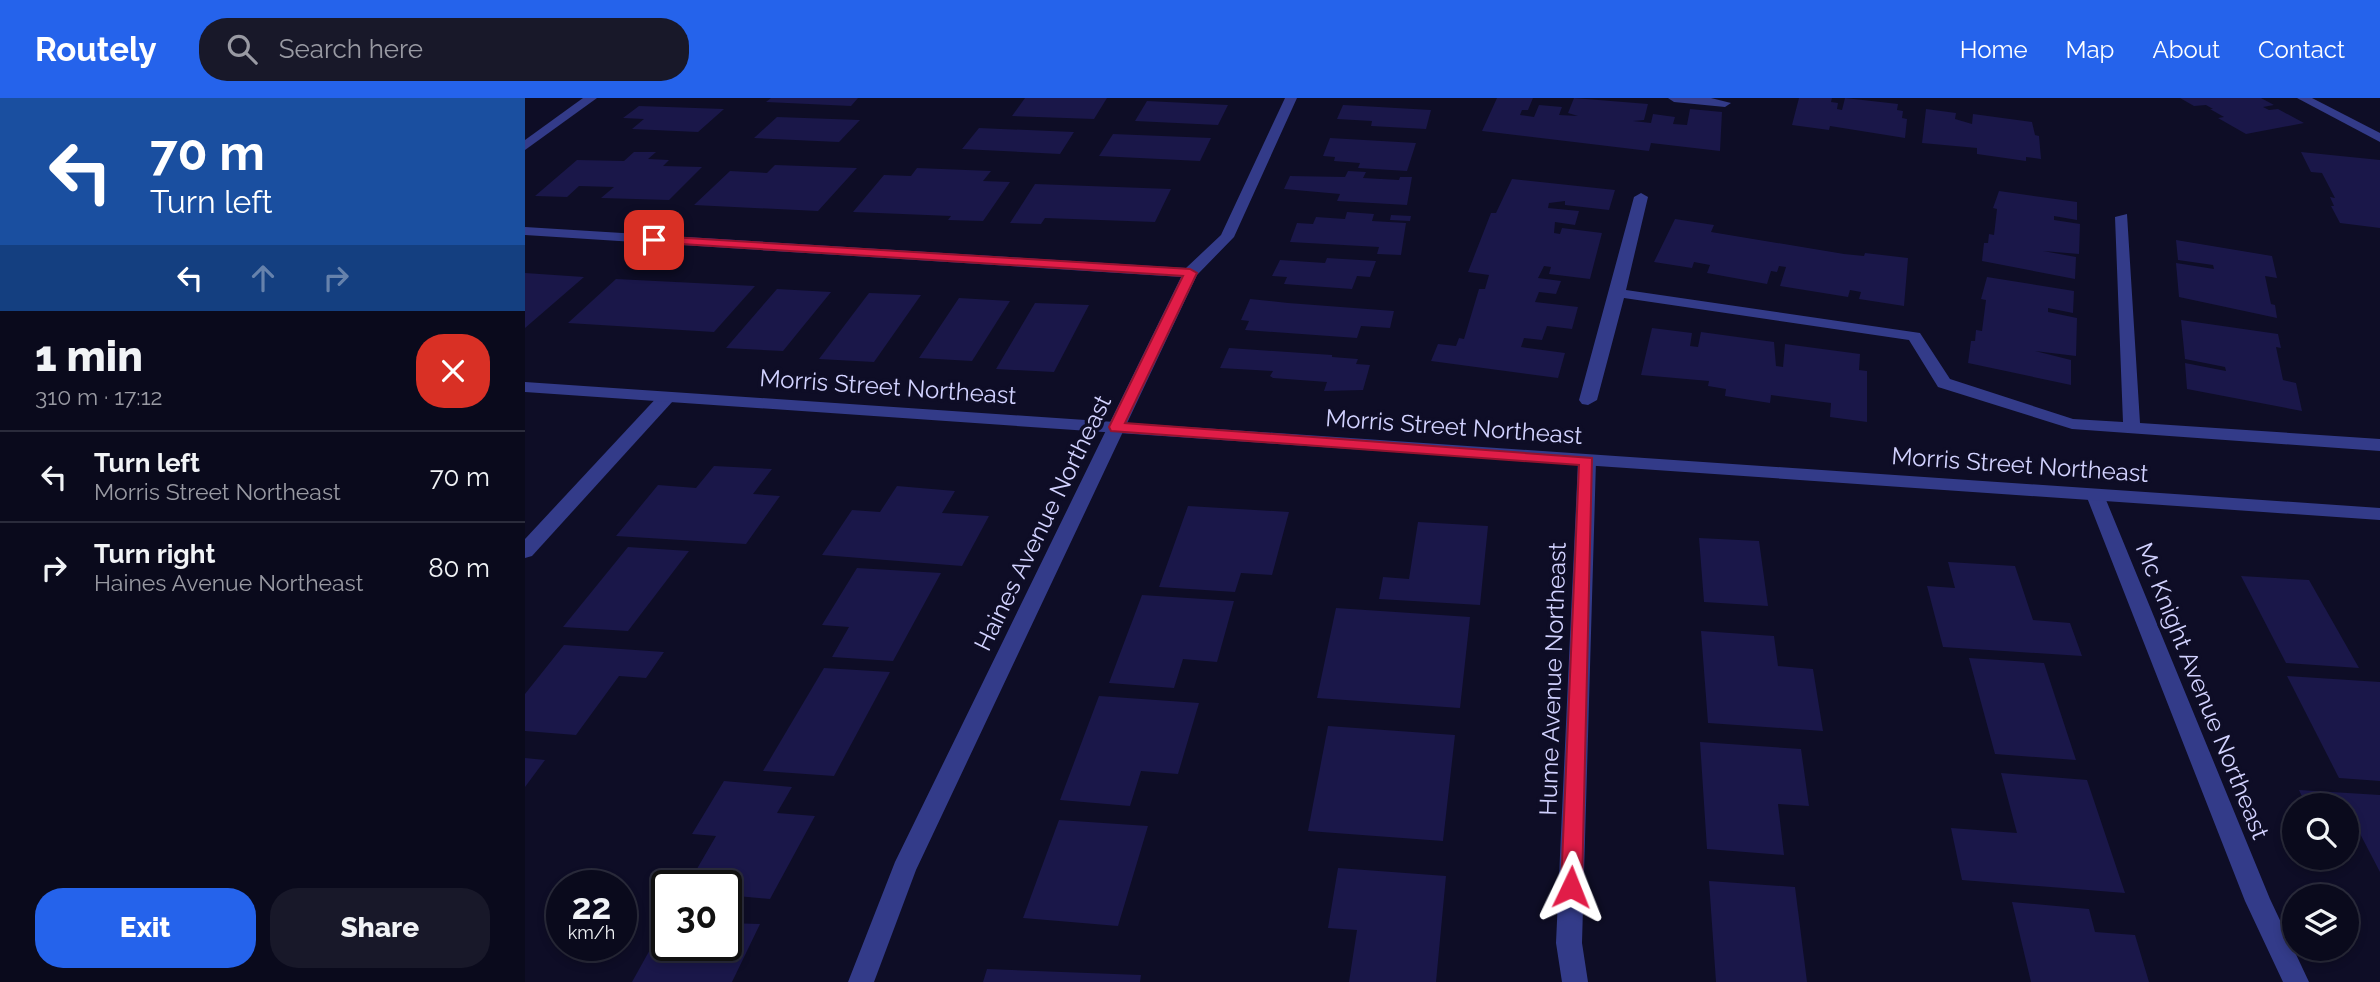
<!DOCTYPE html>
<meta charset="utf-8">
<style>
:root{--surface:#0a0a1c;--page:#181829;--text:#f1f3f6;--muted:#999aa3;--line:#2a2b3b;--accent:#2563eb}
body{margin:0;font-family:Raleway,sans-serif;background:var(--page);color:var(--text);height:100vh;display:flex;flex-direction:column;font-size:26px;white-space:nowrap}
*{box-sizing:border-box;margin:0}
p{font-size:23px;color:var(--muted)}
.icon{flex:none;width:38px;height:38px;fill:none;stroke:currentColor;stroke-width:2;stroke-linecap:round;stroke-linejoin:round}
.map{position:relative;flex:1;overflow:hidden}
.drawer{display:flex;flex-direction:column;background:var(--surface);width:525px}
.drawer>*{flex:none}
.top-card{background:#1a4fa0;color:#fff;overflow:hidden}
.buttons{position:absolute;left:1757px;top:695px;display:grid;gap:14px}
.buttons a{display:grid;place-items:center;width:77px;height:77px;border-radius:50%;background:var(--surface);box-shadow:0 4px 10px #0003,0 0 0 2px var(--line);font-size:35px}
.speed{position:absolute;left:21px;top:772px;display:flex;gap:14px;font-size:35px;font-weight:700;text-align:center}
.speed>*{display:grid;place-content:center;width:91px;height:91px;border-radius:50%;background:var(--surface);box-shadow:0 4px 10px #0003,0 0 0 2px var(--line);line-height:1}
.speed small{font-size:18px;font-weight:400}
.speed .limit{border:4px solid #111;border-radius:10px;background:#fff;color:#111}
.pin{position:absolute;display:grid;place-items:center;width:60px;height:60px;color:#fff;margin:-30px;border-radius:14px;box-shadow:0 4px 10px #0006}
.me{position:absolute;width:77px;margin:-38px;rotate:2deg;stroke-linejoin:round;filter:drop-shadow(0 0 5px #0008)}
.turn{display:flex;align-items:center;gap:24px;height:147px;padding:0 35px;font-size:32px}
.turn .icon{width:91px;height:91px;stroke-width:2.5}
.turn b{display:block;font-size:49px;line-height:60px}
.lanes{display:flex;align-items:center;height:66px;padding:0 35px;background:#0003;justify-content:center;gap:35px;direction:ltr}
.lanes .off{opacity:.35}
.round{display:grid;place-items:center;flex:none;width:74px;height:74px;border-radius:28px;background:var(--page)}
.head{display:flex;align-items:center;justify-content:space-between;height:119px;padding:0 35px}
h1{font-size:42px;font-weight:800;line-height:52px}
.cta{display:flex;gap:14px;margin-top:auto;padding:14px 35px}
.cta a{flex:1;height:80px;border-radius:28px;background:var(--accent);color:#fff;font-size:28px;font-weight:800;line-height:80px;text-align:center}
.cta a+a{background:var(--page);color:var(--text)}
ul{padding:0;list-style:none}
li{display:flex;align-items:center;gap:21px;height:91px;padding:0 35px;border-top:2px solid var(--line)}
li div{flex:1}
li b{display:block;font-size:26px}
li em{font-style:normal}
header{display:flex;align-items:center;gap:42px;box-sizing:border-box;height:98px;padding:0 35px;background:var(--accent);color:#fff}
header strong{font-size:33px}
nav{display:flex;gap:38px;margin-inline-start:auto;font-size:24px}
.search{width:490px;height:63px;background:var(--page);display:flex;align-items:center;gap:18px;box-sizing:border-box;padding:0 24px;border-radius:28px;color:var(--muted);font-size:26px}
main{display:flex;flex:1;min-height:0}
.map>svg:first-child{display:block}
</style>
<header>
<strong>Routely</strong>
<div class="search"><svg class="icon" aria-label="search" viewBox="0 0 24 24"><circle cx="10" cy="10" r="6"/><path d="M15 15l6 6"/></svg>Search here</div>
<nav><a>Home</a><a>Map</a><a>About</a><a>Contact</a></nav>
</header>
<main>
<section class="drawer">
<div class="top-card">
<div class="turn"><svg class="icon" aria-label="left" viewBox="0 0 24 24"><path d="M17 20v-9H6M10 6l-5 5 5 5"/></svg><div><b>70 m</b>Turn left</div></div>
<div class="lanes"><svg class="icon" aria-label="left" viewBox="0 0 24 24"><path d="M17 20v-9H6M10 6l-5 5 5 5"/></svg><svg class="icon off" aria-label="ahead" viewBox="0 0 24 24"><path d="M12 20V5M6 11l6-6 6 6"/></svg><svg class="icon off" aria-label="right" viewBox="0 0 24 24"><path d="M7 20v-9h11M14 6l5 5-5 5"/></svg></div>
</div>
<div class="head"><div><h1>1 min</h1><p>310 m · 17:12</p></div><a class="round" style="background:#d93025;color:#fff"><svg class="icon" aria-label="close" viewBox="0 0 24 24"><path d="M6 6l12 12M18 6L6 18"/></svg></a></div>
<ul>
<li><svg class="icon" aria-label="left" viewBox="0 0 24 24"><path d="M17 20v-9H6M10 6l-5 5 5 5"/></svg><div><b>Turn left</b><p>Morris Street Northeast</p></div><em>70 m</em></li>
<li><svg class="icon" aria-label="right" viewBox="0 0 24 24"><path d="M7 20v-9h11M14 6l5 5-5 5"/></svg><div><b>Turn right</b><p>Haines Avenue Northeast</p></div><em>80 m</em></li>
</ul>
<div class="cta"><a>Exit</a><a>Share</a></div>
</section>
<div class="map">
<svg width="1855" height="884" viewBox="0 0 1855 884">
<rect width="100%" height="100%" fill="#0e0d26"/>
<!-- building -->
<g fill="#1a1749">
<path d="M246,0h87l-7,8 -85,-4z"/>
<path d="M500,0h82l-13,21 -82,-3z"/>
<path d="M972,0h36l-5,12h-6l-2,5 14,2 5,-12 23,2 -3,8 19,1 -10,-3 6,-15 74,6 -4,16 -11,1 18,2 2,-9 22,3 -2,7 14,1 3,-16 32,3 -2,39 -69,-8 -2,8 -167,-20z"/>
<path d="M1274,0h33l-1,4 7,1 -1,6 5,1 3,-12 53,6 -1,6 6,1 -1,7 5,1 -2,19 -75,-12 -1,4 -37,-5z"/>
<path d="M1655,0h81l13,7 -11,2 6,3 9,-1 26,14 -58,11 -28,-16 6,-1 -14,-8h3l-7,-4 -12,1z"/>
<path d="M622,3l81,4 -10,20 -83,-4z"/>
<path d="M818,7l36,2 52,3 -5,19 -55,-3 1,-5 -35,-2z"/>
<path d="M114,8l85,3 -26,23 -66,-3 12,-10 -21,-1z"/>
<path d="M1401,11l30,4 -1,6 17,5 1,-10 59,8 3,13 4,1 2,23 -15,-2v4l-49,-7v-6l-55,-5z"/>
<path d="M252,19l83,3 -21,22 -85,-4z"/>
<path d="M454,30l95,4 -14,22 -98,-5z"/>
<path d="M588,36l98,4 -11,23 -101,-5z"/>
<path d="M805,40l86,5 -9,28 -49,-3 2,-5 -26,-2 1,-4 -12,-1z"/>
<path d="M109,54h22l-8,7 21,1 -6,6 39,1 -33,33 -68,-2 13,-11 -35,-1 -12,11 -32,-1 42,-36 47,1z"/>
<path d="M1776,54l79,8v68l-40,-5 -9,-17h3l-4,-9 5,1 -13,-25 -11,-1z"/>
<path d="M250,67l82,3 -39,43 -124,-6 36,-34 37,2z"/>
<path d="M392,70l74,3 -8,10 27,1 -27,39 -35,-1 3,-4 -98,-4 31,-37 27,1z"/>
<path d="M823,73l18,1 -3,6 36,2 1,-3h12l-5,28 -70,-4 3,-7 -56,-5 6,-13 55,1z"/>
<path d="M987,81l103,11 -6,20 -44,-5v-4l-16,2 -1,5 31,3 -4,14 -20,-3 -1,11 6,1 2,-6 40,5 -12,46 -41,-5 2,-7 -7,-1 -6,12 23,3 -5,13 -17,-2 -4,10 43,5 -6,22 -25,-3 -5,14 -18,-2 -3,9 44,6 -7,25 -127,-17 7,-17 18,2 3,-8 5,1 15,-50h6l4,-14 -21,-3 23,-59h5z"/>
<path d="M510,86l136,5 -16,33 -110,-4 -4,6 -31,-1z"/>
<path d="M1474,93l78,11v18l-23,-4v4l26,4 -1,30 -36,-3 33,6 -1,22 -93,-18 2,-18h4l1,-9 5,1 3,-26 -4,-1z"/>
<path d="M822,114l27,2 -2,7 34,2 -5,32 -24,-1 2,-7 -89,-5 7,-19 16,1 3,-7 29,2z"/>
<path d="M866,117l20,1 -1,5 -20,-1z"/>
<path d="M1150,121l39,6 -3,7 133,22 20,2 1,-3 43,5 -4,48 -45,-7 2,-7 -11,-2 -2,7 -68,-11 6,-19 -7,-1 -2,6 -6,-1 -4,13 -60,-11 3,-8 -16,-3 -2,6 -38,-6z"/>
<path d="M1651,142l96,16 5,22 -12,-2 6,28 4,1 2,13 -98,-21 -3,-34 38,6 -1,-4 -35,-5z"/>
<path d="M802,160l49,3 -6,16 -13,-1 -5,13 -68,-5 3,-7 -15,-1 8,-16 45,3z"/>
<path d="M0,175l59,4 -59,51z"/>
<path d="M1462,179l87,14 -1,22 -25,-5v4l29,6 -1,38 -41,-5 36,9v25l-103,-22 3,-22h4l1,-11 6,1 4,-31 -5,-1z"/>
<path d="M91,181l139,7 -41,46 -146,-9z"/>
<path d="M252,191l54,3 -48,59 -57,-3z"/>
<path d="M344,195l52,2 -47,67 -55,-3z"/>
<path d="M434,200l51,3 -38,60 -53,-3z"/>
<path d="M725,201l38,4 106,8 -4,17 -29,-2 -4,12 -112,-8 4,-9 -8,-1z"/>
<path d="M510,205l54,2 -35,67 -58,-3z"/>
<path d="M1656,222l97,14 3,14 -5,-1 7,33 13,3 6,28 -115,-22 -2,-26 41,8 -1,-4 -40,-8z"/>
<path d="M1127,230l40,5 -2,13 8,1 3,-15 73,10 2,24 7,1 2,-23 75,10 -1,16 8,1v51l-37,-5 1,-14 -60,-8 -1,8 -45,-7 1,-7 -18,-3 1,-5 -68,-6z"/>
<path d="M704,250l103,7v2l26,2 -2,5 14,1 -7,25 -39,1 3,-9 -54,-4 -3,-2 3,-5 -53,-3z"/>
<path d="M189,368l58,3 -19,25 27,2 -34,48 -130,-8 42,-51 38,3z"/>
<path d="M372,388l58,5 -13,22 47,3 -27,50 -140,-11 30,-45 28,2z"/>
<path d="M663,408l101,6 -17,63 -31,-2 -6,19 -76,-5z"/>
<path d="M893,424l70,4 -8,79 -101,-6 4,-22 26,2z"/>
<path d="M1174,440l60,3 9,65 -64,-4z"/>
<path d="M103,449l61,4 -61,80 -65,-4z"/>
<path d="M1423,464l67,4 18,54 37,3 12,33 -139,-9 -16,-61 28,2z"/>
<path d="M332,470l84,5 -48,88 -61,-4 17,-30 -27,-2z"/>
<path d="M1716,478l68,4 50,88 -73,-5z"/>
<path d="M617,497l92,6 -17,61 -34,-3 -9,29 -65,-5z"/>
<path d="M811,510l134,9 -10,91 -143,-10z"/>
<path d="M1176,533l73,5 4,30 35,3 10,62 -115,-8z"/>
<path d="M39,547l100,7 -18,26 -27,-2 -43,59 -51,-4v-37z"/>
<path d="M1444,560l75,5 32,97 -81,-6z"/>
<path d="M299,570l66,4 -56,104 -71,-5z"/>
<path d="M1762,578l93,6v99l-41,-3z"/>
<path d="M574,598l100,7 -21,71 -37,-3 -11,35 -70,-6z"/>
<path d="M803,628l127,9 -12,106 -135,-10z"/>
<path d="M1175,644l101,7 8,57 -31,-2 6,51 -77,-6z"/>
<path d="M0,660l20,2 -20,27z"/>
<path d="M1476,675l86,7 38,113 -163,-13 -11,-52 66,5z"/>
<path d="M199,683l68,6 -15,26 38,3 -45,83 -44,-4v-9h-39l29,-50 -24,-2z"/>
<path d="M1774,692l81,5v77l-23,-44 -10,-1v-22h-41z"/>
<path d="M534,722l89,6 -30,100 -95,-8z"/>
<path d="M813,770l108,8 -10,106h-87l8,-52 -29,-2z"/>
<path d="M1184,783l86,6 12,95h-91z"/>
<path d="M1487,804l77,7 6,23 40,3 14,47h-118z"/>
<path d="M142,821v26h59v-22l34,1 -28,58h-100z"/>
<path d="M462,871l154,6 -1,7h-157z"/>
</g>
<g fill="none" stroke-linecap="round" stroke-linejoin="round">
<!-- minor -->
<g fill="#333b89" fill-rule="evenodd">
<path d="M58,0h14l-72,52v-10z"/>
<path d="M760,0h12l-63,139 -37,38 -281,595 -42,112h-26l47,-120 286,-585 -656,-42v-8l661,41 35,-33z"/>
<path d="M1143,0h43l20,5 -6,4 -51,-5z"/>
<path d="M1772,0h15l68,35v9z"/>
<path d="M1116,95l7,4 -22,93 294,43 30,46 123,40 50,3 -8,-205 12,-3 13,209 240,16v12l-308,-22 -134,-42 -29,-47 -285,-42 -27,102 -9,5 -6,-1 -3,-4 55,-203z"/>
<path d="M142,294l6,1 2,4 -2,4 -141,155 -7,2v-19l136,-146z"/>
<path d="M1062,357l9,6 -14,482 6,39h-26l-6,-39 22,-482z"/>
<path d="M1570,391l9,6 166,404 39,83h-26l-38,-81 -159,-406z"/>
</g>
<!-- tertiary -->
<path fill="#333b89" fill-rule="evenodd" d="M0,284l1855,126v12l-1855,-128z"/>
</g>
<!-- route -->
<path fill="#e11d48" stroke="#92132f" stroke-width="2" d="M129,138l536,33 7,4 -72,150 467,35 -10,429 -3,7 -8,2 -7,-2 -3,-7 18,-422 -468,-34 -2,-4 74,-151 -533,-34v-5z"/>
<g text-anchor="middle" stroke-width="7" stroke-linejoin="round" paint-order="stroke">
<!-- street labels -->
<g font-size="24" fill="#d2d2ff" stroke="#0e0d26">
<text transform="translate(363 289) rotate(4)" y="8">Morris Street Northeast</text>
<text transform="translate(929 329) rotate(4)" y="8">Morris Street Northeast</text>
<text transform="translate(1495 367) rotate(4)" y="8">Morris Street Northeast</text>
<text transform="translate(518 425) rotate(-64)" y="8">Haines Avenue Northeast</text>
<text transform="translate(1028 581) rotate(-88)" y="8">Hume Avenue Northeast</text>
<text transform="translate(1677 593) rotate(68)" y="8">Mc Knight Avenue Northeast</text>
</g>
</g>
</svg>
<div class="buttons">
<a><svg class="icon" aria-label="search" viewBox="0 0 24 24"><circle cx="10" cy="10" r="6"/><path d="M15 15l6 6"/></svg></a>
<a><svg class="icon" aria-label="layers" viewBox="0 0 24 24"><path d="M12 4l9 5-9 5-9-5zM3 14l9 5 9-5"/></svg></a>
</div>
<div class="speed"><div>22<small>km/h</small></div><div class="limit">30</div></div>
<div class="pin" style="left:129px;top:142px;background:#d93025"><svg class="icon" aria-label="arrive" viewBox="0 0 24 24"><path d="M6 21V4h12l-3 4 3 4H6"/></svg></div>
<svg class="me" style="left:1046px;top:789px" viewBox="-20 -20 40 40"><path d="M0-17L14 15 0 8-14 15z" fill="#e11d48" stroke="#fff" stroke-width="4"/></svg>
</div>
</main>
